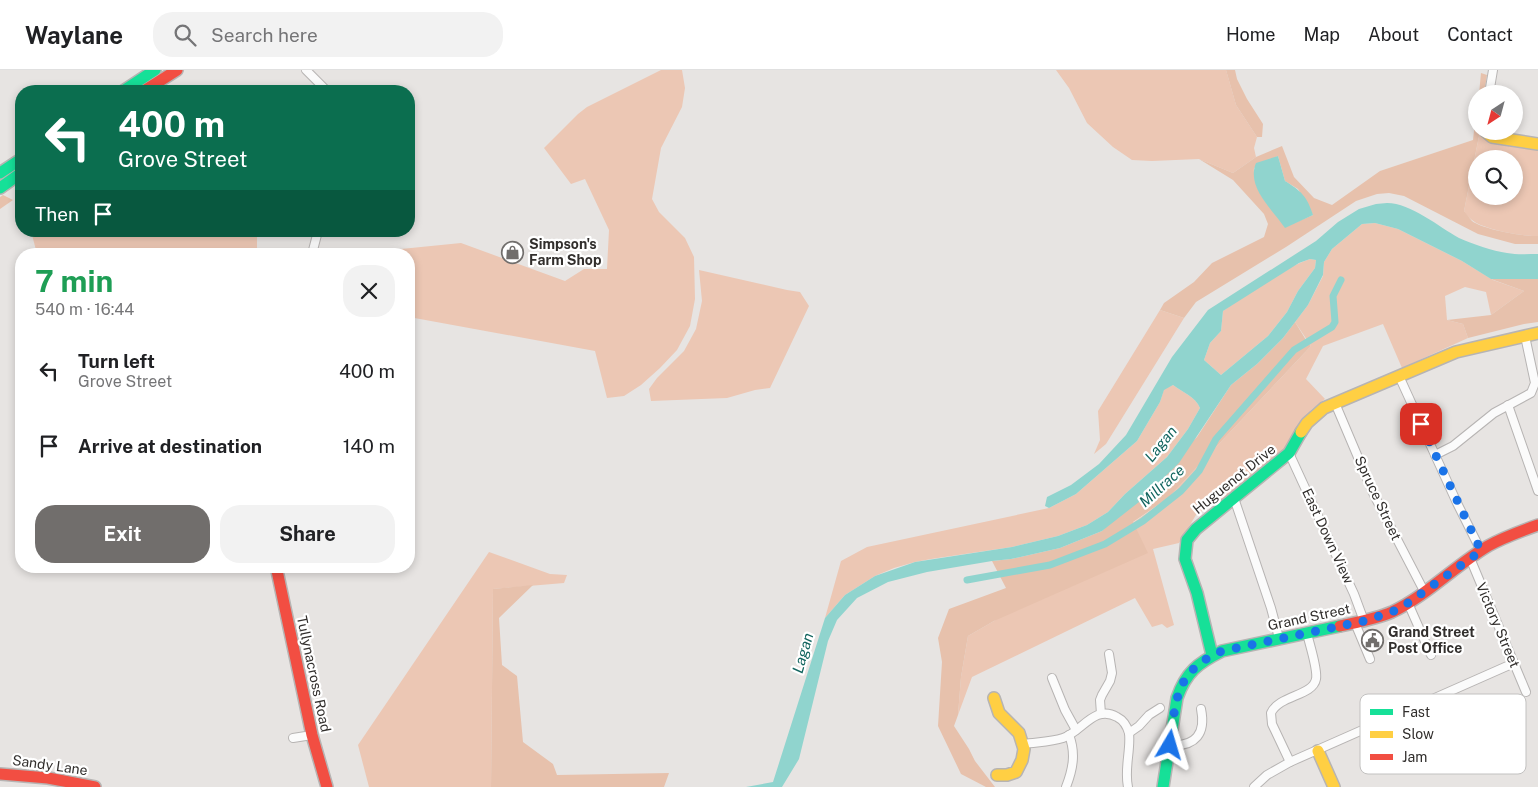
<!DOCTYPE html>
<meta charset="utf-8">
<style>
:root{--surface:#fff;--page:#f2f2f2;--text:#202124;--muted:#757577;--line:#e0e0e0;--accent:#716e6c}
body{margin:0;font-family:"Public Sans",sans-serif;background:var(--page);color:var(--text);height:100vh;display:flex;flex-direction:column;font-size:19px;white-space:nowrap}
*{box-sizing:border-box;margin:0}
p{font-size:16px;color:var(--muted)}
.icon{flex:none;width:28px;height:28px;fill:none;stroke:currentColor;stroke-width:2;stroke-linecap:round;stroke-linejoin:round}
.map{position:relative;flex:1;overflow:hidden}
.panel{position:absolute;left:15px;top:178px;width:400px;height:325px;display:flex;flex-direction:column;background:var(--surface);border-radius:20px;box-shadow:0 2px 8px #0003}
.panel>*{flex:none}
.guide{position:absolute;left:15px;top:15px;width:400px;height:152px;border-radius:20px;box-shadow:0 2px 8px #0003;background:#0b6e4f;color:#fff;overflow:hidden}
.needle{width:32px;rotate:216deg}
.buttons{position:absolute;left:1468px;top:15px;display:grid;gap:10px}
.buttons a{display:grid;place-items:center;width:55px;height:55px;border-radius:50%;background:var(--surface);box-shadow:0 2px 8px #0003;font-size:25px}
.pin{position:absolute;display:grid;place-items:center;width:42px;height:42px;color:#fff;margin:-21px;border-radius:10px;box-shadow:0 2px 8px #0006}
.me{position:absolute;width:55px;margin:-28px;rotate:7deg;stroke-linejoin:round;filter:drop-shadow(0 0 4px #0008)}
.turn{display:flex;align-items:center;gap:18px;height:105px;padding:0 20px;font-size:22px}
.turn .icon{width:65px;height:65px;stroke-width:2.5}
.turn b{display:block;font-size:35px;line-height:42px}
.then{display:flex;align-items:center;height:48px;padding:0 20px;background:#0003;gap:10px;font-size:19px}
.round{display:grid;place-items:center;flex:none;width:52px;height:52px;border-radius:20px;background:var(--page)}
.overview{display:flex;align-items:center;justify-content:space-between;height:85px;padding:0 20px}
h1{font-size:30px;font-weight:700;line-height:38px;color:#1e9e55}
.button{display:flex;gap:10px;margin-top:auto;padding:10px 20px}
.button a{flex:1;height:58px;border-radius:20px;background:var(--accent);color:#fff;font-size:20px;font-weight:700;line-height:58px;text-align:center}
.button a+a{background:var(--page);color:var(--text)}
ul{padding:0;list-style:none}
li{display:flex;align-items:center;gap:15px;height:75px;padding:0 20px}
li div{flex:1}
li b{display:block;font-size:19px}
li em{font-style:normal}
header{display:flex;align-items:center;gap:30px;box-sizing:border-box;height:70px;padding:0 25px;background:var(--surface);border-bottom:1px solid var(--line)}
header strong{font-size:24px}
nav{display:flex;gap:28px;margin-inline-start:auto;font-size:18px}
.search{width:350px;height:45px;background:var(--page);display:flex;align-items:center;gap:12px;box-sizing:border-box;padding:0 18px;border-radius:20px;color:var(--muted);font-size:19px}
.map>svg:first-child{display:block}
</style>
<header>
<strong>Waylane</strong>
<div class="search"><svg class="icon" aria-label="search" viewBox="0 0 24 24"><circle cx="10" cy="10" r="6"/><path d="M15 15l6 6"/></svg>Search here</div>
<nav><a>Home</a><a>Map</a><a>About</a><a>Contact</a></nav>
</header>
<div class="map">
<svg width="1538" height="717" viewBox="0 0 1538 717">
<rect width="100%" height="100%" fill="#e7e4e2"/>
<!-- green -->
<g fill="#ecc7b4" fill-rule="evenodd">
<path d="M661,0h21l3,18 -3,19 -21,41 -9,51 7,13 26,26 9,19 1,42 -5,27 -13,24 -17,18 -19,17 -17,11 -17,2 -12,-47 -186,-34v-63h-58l110,-11 104,38 19,-12h23l2,-39 -24,-51 -14,5 -27,-36 34,-34 9,-7z"/>
<path d="M1056,0h170l10,35 21,32 -3,11 2,9 -23,16 -34,-14 -47,2 -20,-1 -19,-13 -26,-24 -18,-35z"/>
<path d="M1480,61l58,17v88c-14,1 -56,-7 -66,-16 -3,-2 -6,-6 -8,-9zM1476,89h38v37h-38z"/>
<path d="M1375,153l23,6 64,32 31,19 31,11 -33,24 -5,-23 -21,-5 -20,9 2,24 16,4 5,14 -66,30 -19,-44 -60,22 -17,33 19,20 -14,11 -27,41 -17,15 -34,26 -37,23 -17,28 -26,6 21,76 -7,3 -5,-4 -10,3 -17,-29 -163,79 -14,38 3,-38 7,-41 26,-15 174,-123 143,-152 -16,-24 13,-17 15,-29 1,-14 8,-13 30,-25z"/>
<path d="M31,161h226v23h-220z"/>
<path d="M1310,189l6,1 -1,8 -17,23 -11,21 -19,24 -47,39 -17,-15 6,-17 11,-12 2,-20c27,-19 56,-41 87,-52z"/>
<path d="M699,200l88,20 13,2 9,14 -39,82 -15,2 -28,8 -76,3 -2,-12 8,-11 27,-27 12,-22 6,-28z"/>
<path d="M1160,240l24,8 -78,126 -12,10 6,-14 -2,-29z"/>
<path d="M1173,315c9,7 23,12 27,23l-12,21 -21,28 -42,37 -17,18 -21,13 -29,11 -46,11 -81,12 -16,3 -21,6 -19,8 -30,19 -20,23 16,-57 26,-14 182,-39 27,-14 61,-53 23,-39 4,-13z"/>
<path d="M489,482l61,22 17,1 -3,8 -71,6 -2,198h-122l-11,-42z"/>
</g>
<!-- forest -->
<g fill="#e7c1ac" fill-rule="evenodd">
<path d="M1226,0h9l2,9 10,20 16,25 -1,13h-5l-21,-32z"/>
<path d="M1481,3l6,2 -3,19h-5z"/>
<path d="M1476,42v19h4l-16,80c3,3 5,7 8,10 10,8 52,16 66,15v8h-23l-37,-10 -74,-38 -15,-3 -12,1 -21,7 -70,46 -90,55 -12,16 -24,-8 4,-7 30,-21 18,-19 52,-26 4,-13 -4,-10 -31,-34 -34,-21 34,14 23,-16 26,-11 12,31 20,21 18,7 48,-34 93,-31zM1278,86l7,25 13,8 15,26 -28,12c-12,-18 -33,-35 -31,-59z"/>
<path d="M3,125l10,5 -13,9v-12z"/>
<path d="M1491,209h47v43l-14,2 -56,14 -5,-14 -16,-4 44,-5 33,-24z"/>
<path d="M1295,252l11,18 5,6 -143,152 -35,24 15,31 -154,68 -26,15 -7,41 -3,38 -4,11 15,23 6,12 20,26h-9l-25,-13 -23,-48 4,-64 -4,-24 11,-29 57,-21 -14,-27 19,-2 49,-11 42,-17 95,-94 34,-52 26,-21 26,-26z"/>
<path d="M533,515l-34,33 3,47 15,11 6,66 30,22 4,11 112,-2 -5,14h-173l2,-198z"/>
</g>
<!-- water -->
<g fill="#90d4ce" fill-rule="evenodd">
<path d="M1278,86l7,25c16,10 22,15 28,34l-28,13c-13,-19 -39,-41 -29,-65z"/>
<path d="M1387,133c24,0 52,24 72,35 13,6 34,13 48,15 10,2 21,1 31,1v25h-47l-29,-18 -64,-32 -23,-6 -13,1 -30,25 -8,13 -1,13 -15,30 -25,33 -26,26 -26,21 -52,78 -40,39 -37,29 -42,17 -49,11 -19,2 -65,11 -39,10 -31,16 -20,22 -9,21 -29,118 -17,28h-36l27,-5 52,-164 20,-23 30,-19 40,-14 97,-15 46,-11 29,-11 21,-13 17,-18 42,-37 21,-28 12,-21c-4,-11 -18,-16 -27,-23l-9,5 -4,12 -23,39 -61,53 -27,14 -4,-2 2,-9 24,-12 28,-21 27,-29 46,-78 36,-47 108,-69 22,-19 21,-13 17,-5zM1310,189l6,1 -1,8 -17,23 -11,21 -19,24 -47,39 -17,-15 6,-17 11,-12 2,-20 76,-48z"/>
</g>
<g fill="none" stroke-linecap="round" stroke-linejoin="round">
<!-- canal -->
<path stroke="#90d4ce" stroke-width="7" d="M967,510l83,-15 55,-21 38,-23 38,-30 18,-20 17,-32 78,-89 38,-23 3,-5 -2,-26 8,-16"/>
<defs>
<g id="street">
<path d="M306,0l21,21"/>
<path d="M1489,24l4,-24"/>
<path d="M312,184l6,-23"/>
<path d="M1399,306l58,127 24,48"/>
<path d="M1335,333l39,92 50,96"/>
<path d="M1508,335l30,86"/>
<path d="M1289,383l65,141 10,27"/>
<path d="M1435,385l18,-9 41,-33 37,-20 4,-10 -10,-47"/>
<path d="M1234,428l37,110 8,30"/>
<path d="M1470,488l56,134"/>
<path d="M1408,533l23,52"/>
<path d="M1355,553l15,36"/>
<path d="M1052,608l13,32 11,20"/>
<path d="M1101,644l-1,-14 2,-5 8,-14 2,-8 -3,-19"/>
<path d="M1129,663l10,-7 10,-11 11,-7"/>
<path d="M293,668l19,-3"/>
<path d="M1024,674c13,-2 27,-2 39,-6 19,-6 31,-34 54,-21 6,3 10,9 12,16 2,17 -5,36 -1,54"/>
<path d="M1170,675c26,2 36,-12 31,-36"/>
<path d="M1290,692l-18,-38 -1,-11c8,-18 42,-17 45,-34 2,-10 -7,-36 -9,-46"/>
<path d="M1066,717c7,-18 10,-34 3,-52"/>
<path d="M1254,717l13,-12 23,-13 224,-99"/>
</g>
<g id="fast">
<path d="M123,21l32,-21"/>
<path d="M0,103l21,-14"/>
<path d="M0,118l21,-15"/>
<path d="M1212,585l-15,-62 -12,-34 2,-19 9,-11 93,-76 12,-21"/>
<path d="M1163,717l14,-89c9,-26 21,-35 45,-47l118,-25"/>
</g>
<g id="slow">
<path d="M1485,61l7,6 46,7"/>
<path d="M1301,362l6,-9 17,-15 132,-56 82,-19"/>
<path d="M994,628l5,15 20,20 5,16 -2,11 -6,12 -9,3h-10"/>
<path d="M1318,681l16,36"/>
</g>
<g id="jam">
<path d="M144,21l33,-21"/>
<path d="M276,496l36,169 15,52"/>
<path d="M1340,556c18,-4 36,-7 52,-14 34,-16 64,-47 96,-66 16,-9 33,-15 50,-21"/>
<path d="M0,704l48,4 47,9"/>
</g>
</defs>
<!-- street casing -->
<use href="#street" stroke="#b7b4b3" stroke-width="10"/>
<!-- fast casing -->
<use href="#fast" stroke="#b7b4b3" stroke-width="14"/>
<!-- slow casing -->
<use href="#slow" stroke="#b7b4b3" stroke-width="14"/>
<!-- jam casing -->
<use href="#jam" stroke="#b7b4b3" stroke-width="14"/>
<!-- street -->
<use href="#street" stroke="#fbfbfb" stroke-width="8"/>
<!-- fast -->
<use href="#fast" stroke="#16e098" stroke-width="11"/>
<!-- slow -->
<use href="#slow" stroke="#ffcf43" stroke-width="11"/>
<!-- jam -->
<use href="#jam" stroke="#f24e42" stroke-width="11"/>
</g>
<g fill="none" stroke-linecap="round" stroke-linejoin="round">
<!-- route -->
<path stroke="#1a73e8" stroke-width="9" stroke-dasharray="0 16.2" d="M1170,675c6,-46 5,-74 52,-94l142,-30 28,-9 16,-9 73,-52 -60,-127"/>
</g>
<!-- icons -->
<defs>
<symbol id="shop-ring" viewBox="-11 -11 22 22"><circle r="9.5" fill="#fff" stroke="#716e6c" stroke-width="1.5"/><path d="M-5-2.5h2.3a2.7 3.5 0 0 1 5.4 0H5L5.5 6h-11ZM-1.5-2.5h3a1.5 2.3 0 0 0-3 0Z" fill="#716e6c"/></symbol>
<symbol id="civic-ring" viewBox="-11 -11 22 22"><circle r="9.5" fill="#fff" stroke="#716e6c" stroke-width="1.5"/><path d="M-.6-6.5H3V-4.5H.6V-3L4-1V1h2V6H-6V1h2V-1L-.6-3ZM-1.2 2.5V6h2.4V2.5Z" fill="#716e6c"/></symbol>
</defs>
<g fill-rule="evenodd">
<use href="#shop-ring" x="500" y="170" width="25" height="25"/>
<use href="#civic-ring" x="1360" y="558" width="25" height="25"/>
</g>
<g text-anchor="middle" stroke-width="4.5" stroke-linejoin="round" paint-order="stroke">
<!-- poi labels -->
<g font-size="14" font-weight="bold" fill="#322f2d" stroke="#fff" text-anchor="start">
<text x="529" y="179">Simpson's<tspan x="529" dy="16">Farm Shop</tspan></text>
<text x="1388" y="567">Grand Street<tspan x="1388" dy="16">Post Office</tspan></text>
</g>
<!-- street labels -->
<g font-size="14" fill="#322f2d" stroke="#fff">
<text transform="translate(1234 409) rotate(-39)" y="5">Huguenot Drive</text>
<text transform="translate(1378 428) rotate(65)" y="5">Spruce Street</text>
<text transform="translate(1328 466) rotate(65)" y="5">East Down View</text>
<text transform="translate(1309 547) rotate(-12)" y="5">Grand Street</text>
<text transform="translate(1498 555) rotate(67)" y="5">Victory Street</text>
<text transform="translate(314 604) rotate(78)" y="5">Tullynacross Road</text>
<text transform="translate(50 695) rotate(8)" y="5">Sandy Lane</text>
</g>
<!-- water labels -->
<g font-size="15" font-style="italic" fill="#12655f" stroke="#fff">
<text transform="translate(1161 374) rotate(-51)" y="5">Lagan</text>
<text transform="translate(1162 416) rotate(-42)" y="5">Millrace</text>
<text transform="translate(803 583) rotate(-74)" y="5">Lagan</text>
</g>
</g>
<!-- legend -->
<rect x="1360" y="624" width="166" height="80" rx="8" fill="#fff" stroke="#c2c1c0" stroke-width="1"/>
<rect x="1370" y="639" width="23" height="6" fill="#16e098"/>
<rect x="1370" y="661" width="23" height="7" fill="#ffcf43"/>
<rect x="1370" y="684" width="23" height="6" fill="#f24e42"/>
<g font-size="14" fill="#322f2d">
<text x="1402" y="647">Fast</text>
<text x="1402" y="669">Slow</text>
<text x="1402" y="692">Jam</text>
</g>
</svg>
<div class="buttons">
<a><svg class="needle" viewBox="-14 -14 28 28"><path d="M0-13l5 13h-10z" fill="#e53935"/><path d="M0 13l5-13h-10z" fill="#757577"/></svg></a>
<a><svg class="icon" aria-label="search" viewBox="0 0 24 24"><circle cx="10" cy="10" r="6"/><path d="M15 15l6 6"/></svg></a>
</div>
<div class="pin" style="left:1421px;top:354px;background:#d93025"><svg class="icon" aria-label="arrive" viewBox="0 0 24 24"><path d="M6 21V4h12l-3 4 3 4H6"/></svg></div>
<svg class="me" style="left:1170px;top:675px" viewBox="-20 -20 40 40"><path d="M0-17L14 15 0 8-14 15z" fill="#1a73e8" stroke="#fff" stroke-width="4"/></svg>
<div class="guide">
<div class="turn"><svg class="icon" aria-label="left" viewBox="0 0 24 24"><path d="M17 20v-9H6M10 6l-5 5 5 5"/></svg><div><b>400 m</b>Grove Street</div></div>
<div class="then">Then<svg class="icon" aria-label="arrive" viewBox="0 0 24 24"><path d="M6 21V4h12l-3 4 3 4H6"/></svg></div>
</div>
<section class="panel">
<div class="overview"><div><h1>7 min</h1><p>540 m · 16:44</p></div><a class="round"><svg class="icon" aria-label="close" viewBox="0 0 24 24"><path d="M6 6l12 12M18 6L6 18"/></svg></a></div>
<ul>
<li><svg class="icon" aria-label="left" viewBox="0 0 24 24"><path d="M17 20v-9H6M10 6l-5 5 5 5"/></svg><div><b>Turn left</b><p>Grove Street</p></div><em>400 m</em></li>
<li><svg class="icon" aria-label="arrive" viewBox="0 0 24 24"><path d="M6 21V4h12l-3 4 3 4H6"/></svg><div><b>Arrive at destination</b></div><em>140 m</em></li>
</ul>
<div class="button"><a>Exit</a><a>Share</a></div>
</section>
</div>
